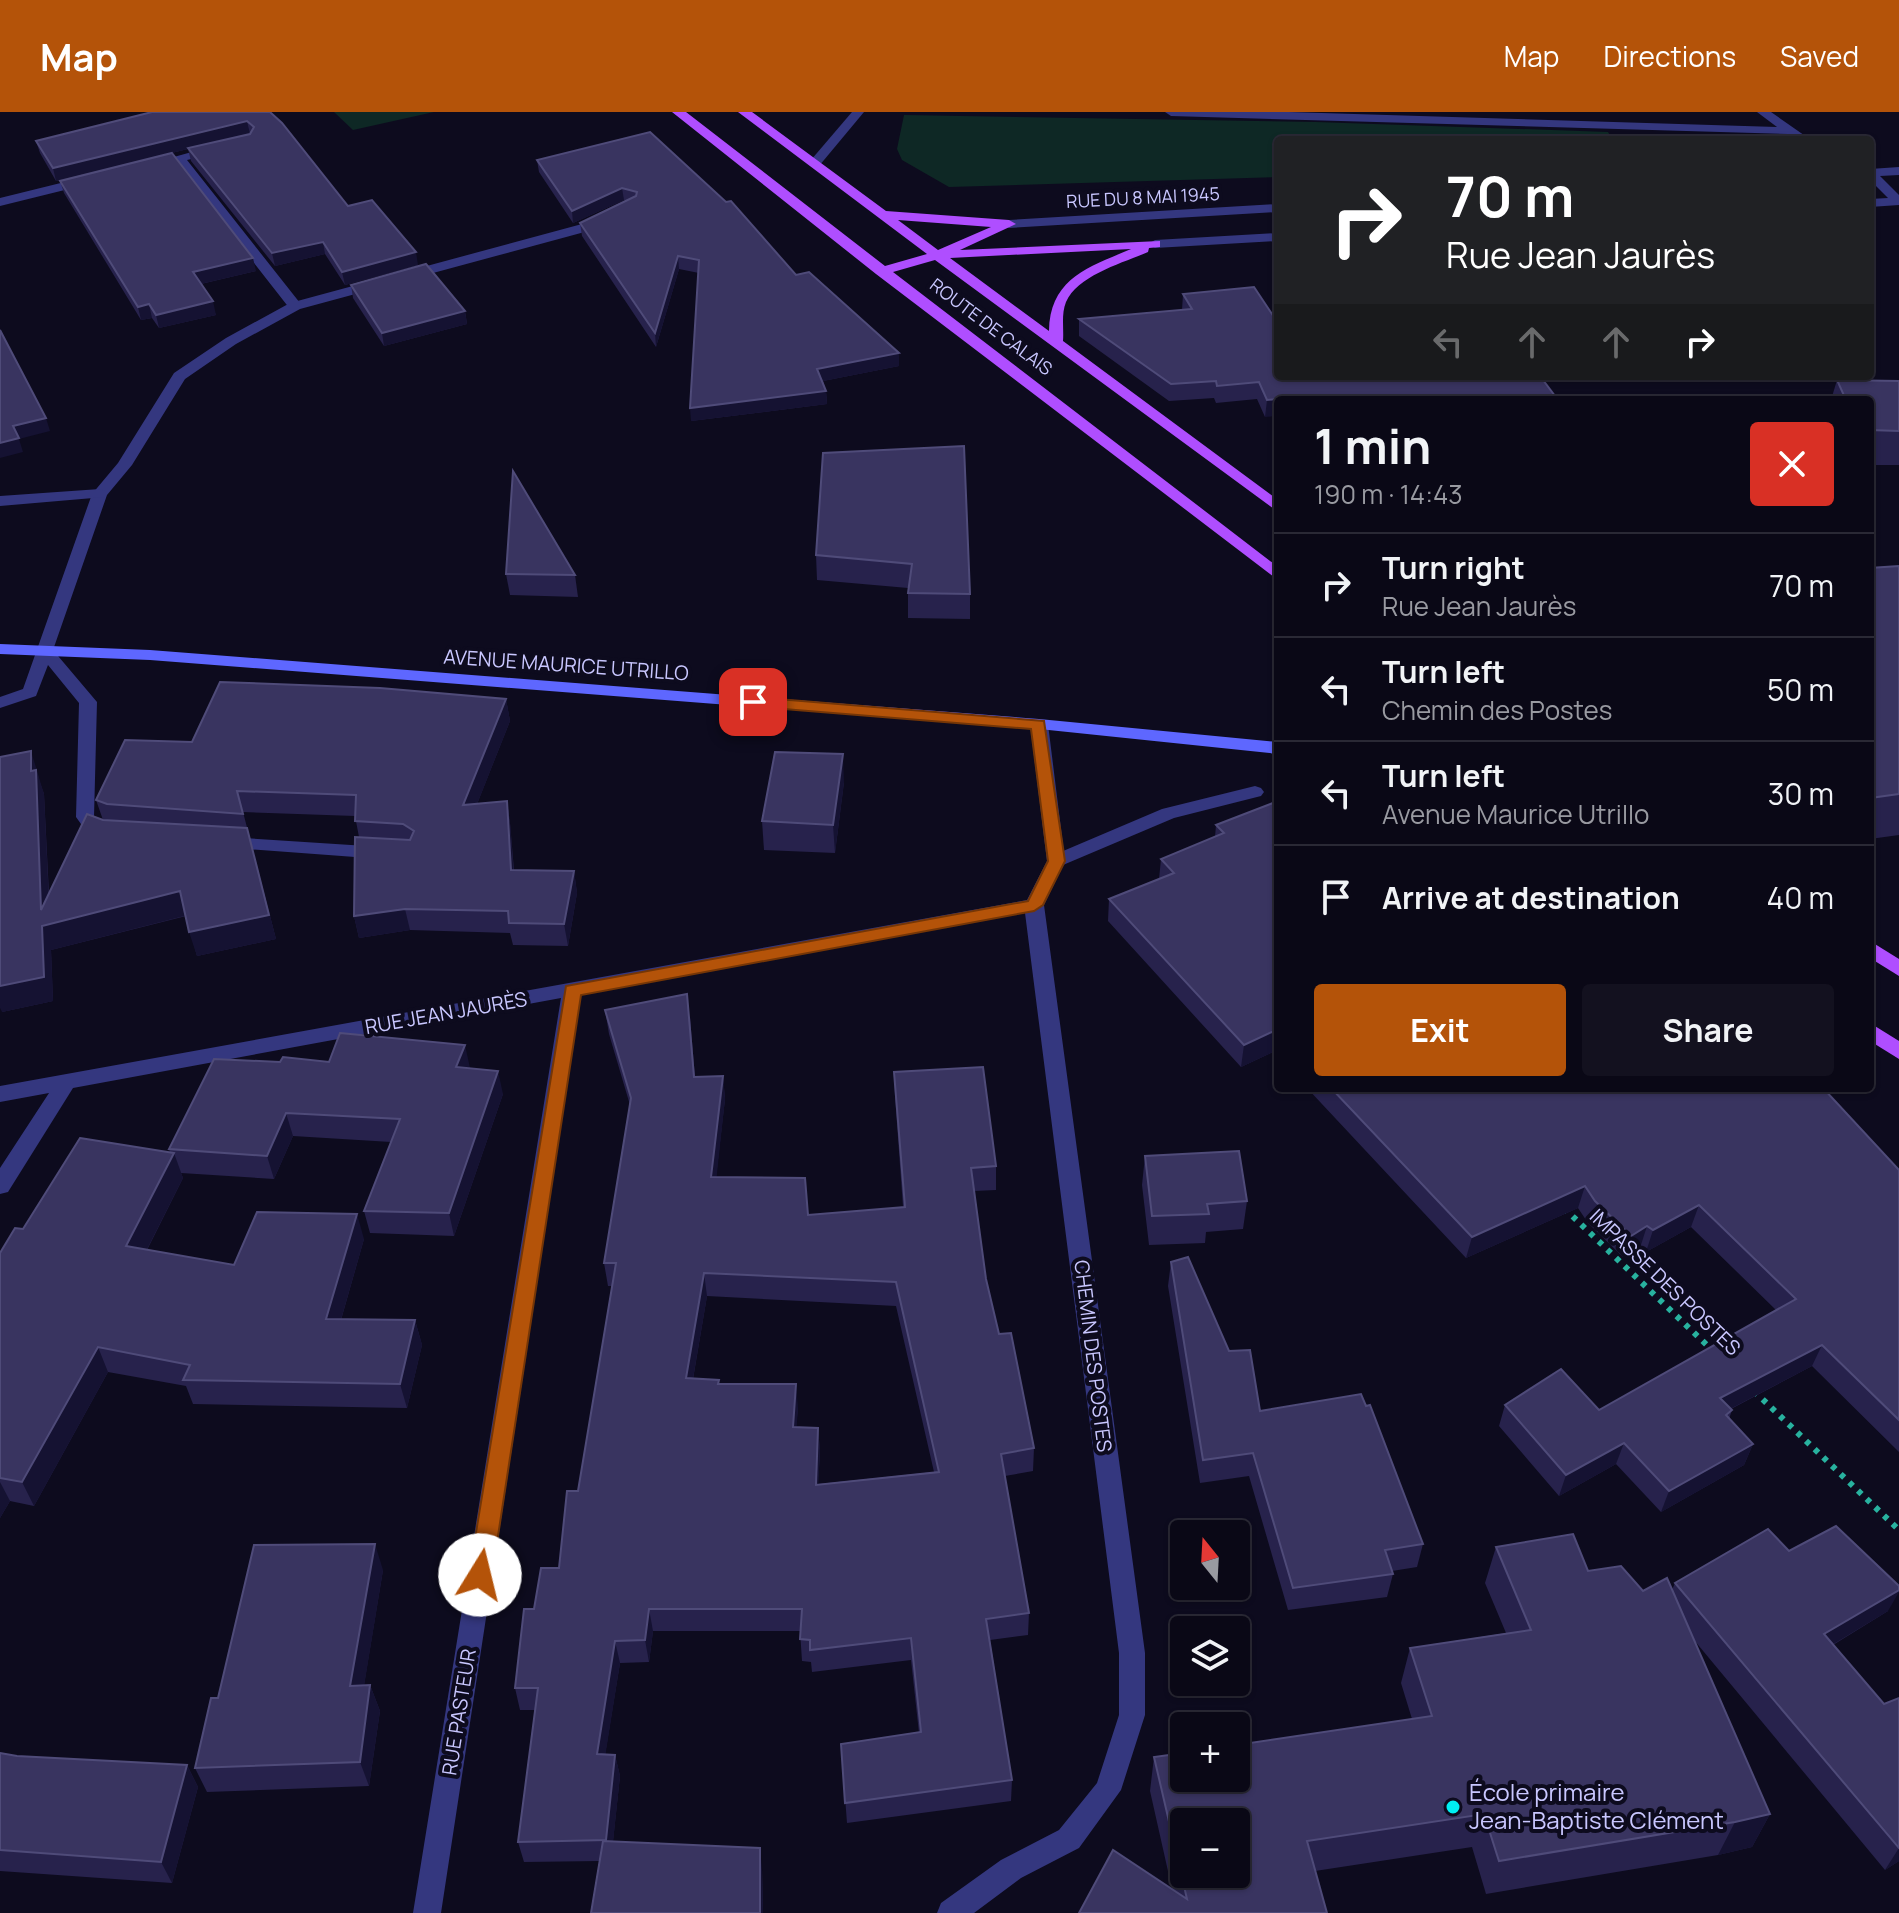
<!DOCTYPE html>
<meta charset="utf-8">
<style>
:root{--surface:#0a0816;--page:#13111f;--text:#f1f3f6;--muted:#999aa1;--line:#2a2935;--accent:#b45309}
body{margin:0;font-family:Manrope,sans-serif;background:var(--page);color:var(--text);height:100vh;display:flex;flex-direction:column;font-size:30px;white-space:nowrap}
*{box-sizing:border-box;margin:0}
p{font-size:26px;color:var(--muted)}
.icon{flex:none;width:44px;height:44px;fill:none;stroke:currentColor;stroke-width:2;stroke-linecap:round;stroke-linejoin:round}
.map{position:relative;flex:1;overflow:hidden}
.details{position:absolute;left:1274px;top:284px;width:600px;height:696px;display:flex;flex-direction:column;background:var(--surface);border-radius:8px;box-shadow:0 2px 6px #0004,0 0 0 2px var(--line)}
.details>*{flex:none}
.top-card{position:absolute;left:1274px;top:24px;width:600px;height:244px;border-radius:8px;box-shadow:0 2px 6px #0004,0 0 0 2px var(--line);background:#202124;color:#fff;overflow:hidden}
.needle{width:52px;rotate:342deg}
.tools{position:absolute;left:1170px;top:1408px;display:grid;gap:16px}
.tools a{display:grid;place-items:center;width:80px;height:80px;border-radius:8px;background:var(--surface);box-shadow:0 2px 6px #0004,0 0 0 2px var(--line);font-size:40px}
.pin{position:absolute;display:grid;place-items:center;width:68px;height:68px;color:#fff;margin:-34px;border-radius:16px;box-shadow:0 4px 12px #0006}
.me{position:absolute;width:88px;margin:-44px;rotate:9deg;stroke-linejoin:round;filter:drop-shadow(0 0 6px #0008)}
.turn{display:flex;align-items:center;gap:28px;height:168px;padding:0 40px;font-size:36px}
.turn .icon{width:104px;height:104px;stroke-width:2.5}
.turn b{display:block;font-size:56px;line-height:68px}
.lanes{display:flex;align-items:center;height:76px;padding:0 40px;background:#0003;justify-content:center;gap:40px;direction:ltr}
.lanes .off{opacity:.35}
.round{display:grid;place-items:center;flex:none;width:84px;height:84px;border-radius:8px;background:var(--page)}
.headline{display:flex;align-items:center;justify-content:space-between;height:136px;padding:0 40px}
h1{font-size:48px;font-weight:700;line-height:60px}
.button{display:flex;gap:16px;margin-top:auto;padding:16px 40px}
.button a{flex:1;height:92px;border-radius:8px;background:var(--accent);color:#fff;font-size:32px;font-weight:700;line-height:92px;text-align:center}
.button a+a{background:var(--page);color:var(--text)}
ul{padding:0;list-style:none}
li{display:flex;align-items:center;gap:24px;height:104px;padding:0 40px;border-top:2px solid var(--line)}
li div{flex:1}
li b{display:block;font-size:30px}
li em{font-style:normal}
header{display:flex;align-items:center;gap:48px;box-sizing:border-box;height:112px;padding:0 40px;background:var(--accent);color:#fff}
header strong{font-size:38px}
nav{display:flex;gap:44px;margin-inline-start:auto;font-size:28px}
.map>svg:first-child{display:block}
</style>
<header>
<strong>Map</strong>
<nav><a>Map</a><a>Directions</a><a>Saved</a></nav>
</header>
<div class="map">
<svg width="1899" height="1801" viewBox="0 0 1899 1801">
<rect width="100%" height="100%" fill="#0d0b1e"/>
<!-- green -->
<g fill="#0e2825">
<path d="M334,0h100l-81,18z"/>
<path d="M904,3l412,7 292,10 5,8h-335v37l-329,10 -47,-27 -5,-11z"/>
</g>
<g fill="none" stroke-linecap="round" stroke-linejoin="round">
<!-- path -->
<g stroke="#28b29f" stroke-width="6" stroke-dasharray="5 7" stroke-linecap="butt">
<path d="M1564,1096l149,143"/>
<path d="M1754,1279l145,139"/>
</g>
<!-- service -->
<g fill="#34377f" fill-rule="evenodd">
<path d="M605,102l7,4 -20,12 -292,79 -64,35 -51,35 -53,86 -25,30 -54,155 44,52 -3,115 22,16 -9,6 -21,-8 -10,-14 3,-114 -31,-38 -12,31 -36,12v-11l23,-8 69,-195 26,-31 56,-90 52,-35 64,-35 292,-79z"/>
<path d="M1255,674l6,2 3,4 -3,4 -87,22 -111,47 -7,2 -9,-6 2,-4 113,-48z"/>
<path d="M227,725l155,10 9,6 -9,6 -162,-12 -2,-4z"/>
</g>
<!-- minor -->
<g fill="#34377f" fill-rule="evenodd">
<path d="M852,0h12l-45,54h-8v-6z"/>
<path d="M1165,0h124l488,15 -20,-15h14l40,28h-14l-9,-6 -617,-18z"/>
<path d="M217,33l4,1v6l-34,8 113,143v6h-10l-114,-146 -25,6 -6,-4z"/>
<path d="M1899,55v8l-19,1 19,19v10l-29,2v-8l18,-1 -18,-18v-11z"/>
<path d="M89,64l6,4 -2,3 -93,23v-8z"/>
<path d="M1278,92v8l-269,16 -7,-4 7,-4z"/>
<path d="M1278,121v8l-123,7 -7,-4 7,-4z"/>
<path d="M100,377l5,2v6l-105,9v-10z"/>
<path d="M1039,607l9,5 17,137 -21,44 101,748v62l-24,75 -42,58 -58,30 -47,35h-37l4,-10 60,-43 58,-30 38,-47 22,-68v-62l-94,-740 -444,82 -140,918h-28l148,-915 -488,90 -65,104 -8,2v-26l49,-75 -49,9v-16l1027,-186 20,-39 -17,-137z"/>
</g>
<!-- secondary -->
<path fill="#5e67ff" fill-rule="evenodd" d="M0,532l150,6 889,69 239,23v12l-239,-25 -889,-69 -150,-6z"/>
<!-- primary -->
<g fill="#af4eff" fill-rule="evenodd">
<path d="M672,0h14l199,154 42,-12 -189,-142h14l134,99 123,9 7,4 -56,26 200,-9v6l-11,1 -1,4c-25,11 -70,23 -82,50 -5,12 -2,27 -3,39l215,159v12l-343,-252 -42,12 385,295v13l-402,-306zM898,108l93,7 -53,23zM1131,137c-42,18 -81,29 -82,82l-99,-73z"/>
<path d="M1870,829l29,18v17l-29,-18z"/>
<path d="M1870,911l29,18v18l-29,-18z"/>
</g>
</g>
<!-- wall -->
<g fill="#27224c" fill-rule="evenodd">
<path d="M270,0l78,94 70,59 -73,20 -20,-31 -50,12 -84,-105 -3,-12 -132,32 -16,-28 -4,-12z"/>
<path d="M650,20l146,143 103,91 -76,15 3,10 1,13 -136,17 8,-148 -20,-4 -23,78 -74,-111 -2,-13 46,-22 -2,-1 -51,23 -34,-51 -2,-12z"/>
<path d="M60,69l196,90 -55,13 15,31 -57,13 -7,-10 -11,2 -77,-127z"/>
<path d="M351,173l114,26 2,13 -83,22 -31,-48z"/>
<path d="M1183,182l95,82 280,24h-280l-13,17 -8,-18 -41,4 -2,-5 -45,3 -90,-65v-17l103,-9z"/>
<path d="M1837,268l62,1v84h-29v-65h-39z"/>
<path d="M964,334l6,148v25l-62,-1v-30l-91,-8 -1,-25z"/>
<path d="M1899,454v269l-29,4v-271z"/>
<path d="M506,462l69,1 3,22 -68,-2z"/>
<path d="M506,587l4,22 -33,83 30,-3 3,22 4,47 60,1 3,22 -9,53 -55,-1 -3,-12 -100,-3 -51,8 -5,-22 5,-79 -4,-21 -112,-4 33,127 -79,17 -11,-40 -135,34 2,51 -51,11 37,-237v5l5,14 5,100 54,-74 -7,-20 96,-58z"/>
<path d="M844,670l-9,71 -71,-3 -2,-29z"/>
<path d="M1278,689v257l-5,-6 -32,15 -133,-146 1,-22 50,-20 2,-20 54,-22 1,-12z"/>
<path d="M605,898l85,7 5,60 28,-1 2,23 -9,78 92,38 95,-8 -8,-111 -1,-24 102,94v24l-22,1 12,88 13,55 35,114 -1,23 -28,5 24,137 -1,22 -38,5 22,140 -1,21 -164,22 -6,-79 78,-11 -8,-73 -99,12 -1,-10 -9,-1 -2,-30h-147l-4,31 -29,1 -15,92h10l5,21 -7,65 149,28 1,44h-172l9,-52 -76,1 -6,-20 18,-132h-16l-5,-22 19,-79 25,-41 19,-77 34,-205h-4l-4,-23 26,-158 -21,-71zM707,1184l189,10 38,166 -116,12 2,-33 -2,-23 -22,-1 2,-19 -78,-24 -27,-5z"/>
<path d="M280,950h49l141,6 33,26 -49,142 -84,-3 -6,-22 27,-69 -98,-6 -19,43 -93,-6 2,5 -36,72 87,15 130,-26 -23,81h74l7,25 -15,63 -214,-4 -7,-18 -78,-14 -74,134 -24,-5 -10,17v-265l23,-24 147,-77 -1,-3z"/>
<path d="M1307,976h522l-5,1 75,81v282l-87,-86 -81,43 1,1 -3,9 24,25 -9,21 -83,47 -45,-48 -57,32 -60,-70 6,-21 94,5 177,-100 -85,-83 -45,25 -6,-4 -17,9 -35,-34 -10,-15 -112,50z"/>
<path d="M1145,1044l102,45 -4,28 -37,3 -1,11 -56,2 -7,-60z"/>
<path d="M1171,1150l58,89 31,60 163,133 -6,23 -25,4 1,3 -6,23 -99,13 -39,-134 -49,7 -32,-197z"/>
<path d="M1496,1435l92,24 55,20 29,-1 3,-7 114,-32 99,60 -55,34 51,59 15,-6v163l-14,9 -191,-230 76,174 -18,33 -34,8 -232,39 -14,-47 -157,24 12,42h-248l93,-24 -22,-98 4,-34 258,-38 -11,-36 9,-35 96,-15 -21,-50z"/>
<path d="M383,1458l-19,115h6l10,26 -11,75 -162,6 -12,-24 23,-70z"/>
<path d="M0,1641l17,3 170,9 11,22 -26,96 -172,-12z"/>
</g>
<!-- shaded-wall -->
<g fill="#151232">
<path d="M247,9l3,13 -194,47 -3,-13z"/>
<path d="M622,76l2,12 -51,23 -1,-12z"/>
<path d="M323,130l2,12 -50,12 -3,-13z"/>
<path d="M416,140l2,13 -73,20 -3,-13z"/>
<path d="M678,144l1,13 -23,78 -1,-14z"/>
<path d="M253,146l3,13 -60,14 -3,-13z"/>
<path d="M213,189l3,14 -57,13 -3,-13z"/>
<path d="M149,192l3,14 -11,2 -3,-13z"/>
<path d="M465,199l2,13 -83,22 -2,-13z"/>
<path d="M899,241v13l-81,16 -1,-13z"/>
<path d="M826,279l1,13 -136,17 -1,-13z"/>
<path d="M1287,286l-1,2h-8v16l-13,1 2,-17z"/>
<path d="M46,306l4,13 -31,8 4,13 -23,6v-15l13,-17z"/>
<path d="M506,587l4,22 -42,106 -5,-22z"/>
<path d="M31,639l13,43 6,130 130,-33 8,24 -137,35 2,51 -51,11 -2,-4v-22l41,-76z"/>
<path d="M843,642l1,28 -9,71 -2,-28z"/>
<path d="M507,689l3,22 5,68 -4,-21z"/>
<path d="M247,716l29,111 -79,17 -8,-24z"/>
<path d="M574,759l3,22 -9,53 -4,-22z"/>
<path d="M405,797l5,21 -51,8 -5,-22z"/>
<path d="M1276,918l-3,22 -32,15 3,-22z"/>
<path d="M465,933l5,23 -14,-1z"/>
<path d="M498,959l5,23 -49,142 -5,-23z"/>
<path d="M723,964l2,23 -11,102 -3,-24z"/>
<path d="M286,1001l7,23 -19,43 -7,-23z"/>
<path d="M174,1041l9,25 -47,93 -10,-25z"/>
<path d="M1585,1074l-7,22 -112,50 6,-21z"/>
<path d="M1699,1093l-8,22 -45,25 7,-22z"/>
<path d="M357,1102l7,25 -30,105 -8,-25z"/>
<path d="M1647,1114l-7,22 -17,9 8,-21z"/>
<path d="M704,1161l3,23 -18,106 -3,-24z"/>
<path d="M415,1208l7,25 -15,63 -7,-24z"/>
<path d="M1822,1233l-10,21 -101,53 9,-21z"/>
<path d="M98,1235l10,25 -74,134 -12,-24z"/>
<path d="M796,1272l2,24 -3,42 -2,-23z"/>
<path d="M818,1316l2,23 -3,57 -1,-23z"/>
<path d="M1624,1331l-8,21 -57,32 7,-21z"/>
<path d="M1753,1332l-9,21 -83,47 8,-21z"/>
<path d="M0,1370l10,19 -10,17z"/>
<path d="M375,1432l8,26 -23,141 -10,-25z"/>
<path d="M1899,1478v2l-11,19 -76,46 12,-23z"/>
<path d="M649,1497l4,22 -4,31 -4,-22z"/>
<path d="M615,1529l5,22 -18,113 -5,-22z"/>
<path d="M370,1573l10,26 -11,75 -9,-24z"/>
<path d="M615,1643l5,21 -9,85 -5,-21z"/>
<path d="M187,1653l11,22 -26,96 -11,-21z"/>
<path d="M1770,1702l-18,33 -34,8 17,-33z"/>
<path d="M760,1736l2,21 1,44h-3z"/>
<path d="M1899,1736v13l-14,9z"/>
</g>
<!-- building -->
<g fill="#393460" stroke="#4f4b79" stroke-width="2" fill-rule="evenodd">
<path d="M152,0h118l12,11 66,83 24,-6 44,52 -74,20 -19,-30 -51,11 -84,-105 62,-14 4,-7 -7,-6 -194,47 -17,-27z"/>
<path d="M650,20l76,70 5,-1 65,74 13,-3 90,81 -82,16 9,22 -136,17 9,-148 -21,-4 -23,77 -75,-110 56,-27 1,-4 -15,-4 -50,23 -35,-51z"/>
<path d="M172,41l81,105 -60,14 20,29 -57,14 -7,-11 -11,3 -78,-126z"/>
<path d="M426,152l39,47 -83,22 -31,-48z"/>
<path d="M1254,175l24,36v53h262l18,24h-270l-1,-2 -20,2 -8,-18 -42,4 -1,-5 -45,3 -92,-65 113,-10 -9,-15z"/>
<path d="M0,218l46,88 -33,8 6,12 -19,5z"/>
<path d="M1837,268l62,1v50l-29,-1v-30h-24z"/>
<path d="M964,334l6,148 -62,-1 4,-29 -96,-9 7,-102z"/>
<path d="M513,359l62,104 -69,-1z"/>
<path d="M1899,454v228l-29,4v-230z"/>
<path d="M220,570l160,6 126,11 -43,106 44,-4 4,69 63,1 -10,53 -55,-1 -1,-12 -103,-2 -51,7 1,-79 55,3 4,-9 -11,-7 -48,-3 1,-26 -119,-4 6,23 -136,-10 -11,-4 29,-60 67,2z"/>
<path d="M31,639v20l5,-1 5,140 46,-96 16,6 144,8 22,87 -80,17 -9,-41 -138,35 2,51 -44,9v-229z"/>
<path d="M775,640l68,2 -10,71 -71,-4z"/>
<path d="M1278,689v231l-2,-2 -32,15 -135,-146 65,-26 -13,-14 63,-26 -8,-8z"/>
<path d="M687,882l7,83 29,-1 -12,101 94,1 3,37 97,-8 -11,-135 89,-5 13,99 -25,2 15,111 13,55 12,-1 23,115 -33,6 28,159 -43,6 26,161 -167,23 -4,-59 80,-12 -10,-94 -101,12v-10l-10,-1 2,-30h-153l-4,31 -30,1 -18,113 18,1 -9,85 -88,2 20,-154h-23l9,-79h10l7,-41h18l8,-77h11l38,-228h-12l27,-165 -26,-88zM704,1161l192,9 43,190 -123,13 2,-57 -25,-1 3,-43h-78l1,-4 -33,-2z"/>
<path d="M340,921l125,12 -9,22 42,4 -49,142 -85,-2 36,-92 -114,-6 -19,43 -98,-7 45,-90 66,3 3,-5 46,5z"/>
<path d="M1331,976h492l76,82v250l-77,-75 -102,53 12,12 -6,5 27,29 -84,47 -45,-48 -58,32 -61,-70 56,-36 38,41 197,-111 -97,-94 -46,25 -6,-4 -16,10 -36,-35 -10,-15 -113,51z"/>
<path d="M80,1026l94,15 -48,93 108,19 23,-53 100,2 -31,105 89,1 -15,64 -217,-4 7,-15 -92,-18 -76,135 -22,-4v-225l15,-25 8,1z"/>
<path d="M1239,1039l8,50 -40,3 2,10 -57,2 -7,-60z"/>
<path d="M1188,1145l41,94 21,-1 10,61 101,-17 5,12 4,-1 53,139 -38,6 8,24 -100,14 -40,-135 -50,7 -32,-198z"/>
<path d="M1836,1414l63,60v4l-75,44 60,70 15,-6v150l-224,-265 93,-54 21,22z"/>
<path d="M1573,1422l15,37 33,-5 22,25 24,-13 103,236 -35,8 -236,39 -15,-47 -177,27 20,72h-248l34,-63 74,49 -33,-142 30,-4v25h52v-33l196,-29 -22,-68 121,-18 -35,-83zM1184,1710h52v52h-52z"/>
<path d="M375,1432l-25,142 20,-1 -10,77 -165,6 16,-70h7l36,-153z"/>
<path d="M0,1641l17,3 170,9 -26,97 -161,-12z"/>
<path d="M603,1729l157,7v65h-169z"/>
</g>
<!-- route -->
<path fill="#b45309" stroke="#753606" stroke-width="2" d="M753,585l291,24 21,140 -22,44 -9,6 -453,84 -89,580 -4,7 -8,3 -8,-3 -3,-7 97,-589 462,-85 20,-40 -17,-132 -283,-23 -3,-4z"/>
<!-- markers -->
<circle fill="#00eef2" stroke="#0d0b1e" stroke-width="3" cx="1453" cy="1695" r="8"/>
<g text-anchor="middle" stroke-width="8" stroke-linejoin="round" paint-order="stroke">
<!-- far-street labels -->
<g font-size="18" fill="#c9c7ff" stroke="#0d0b1e">
<text transform="translate(1143 86) rotate(-3)" y="6">RUE DU 8 MAI 1945</text>
<text transform="translate(991 215) rotate(37)" y="6">ROUTE DE CALAIS</text>
</g>
<!-- street labels -->
<g font-size="20" fill="#c9c7ff" stroke="#0d0b1e">
<text transform="translate(566 553) rotate(4)" y="7">AVENUE MAURICE UTRILLO</text>
<text transform="translate(446 901) rotate(-10)" y="7">RUE JEAN JAURÈS</text>
<text transform="translate(1665 1170) rotate(44)" y="7">IMPASSE DES POSTES</text>
<text transform="translate(1093 1244) rotate(83)" y="7">CHEMIN DES POSTES</text>
<text transform="translate(459 1600) rotate(-81)" y="7">RUE PASTEUR</text>
</g>
<!-- near-poi labels -->
<g font-size="24" fill="#c9c7ff" stroke="#0d0b1e" text-anchor="start">
<text x="1469" y="1689">École primaire<tspan x="1469" dy="28">Jean-Baptiste Clément</tspan></text>
</g>
</g>
</svg>
<div class="tools">
<a><svg class="needle" viewBox="-14 -14 28 28"><path d="M0-13l5 13h-10z" fill="#e53935"/><path d="M0 13l5-13h-10z" fill="#999aa1"/></svg></a>
<a><svg class="icon" aria-label="layers" viewBox="0 0 24 24"><path d="M12 4l9 5-9 5-9-5zM3 14l9 5 9-5"/></svg></a>
<a>+</a>
<a>−</a>
</div>
<div class="pin" style="left:753px;top:590px;background:#d93025"><svg class="icon" aria-label="arrive" viewBox="0 0 24 24"><path d="M6 21V4h12l-3 4 3 4H6"/></svg></div>
<svg class="me" style="left:480px;top:1463px" viewBox="-20 -20 40 40"><circle r="19" fill="#fff"/><path d="M0-13L10 11 0 6-10 11z" fill="#b45309"/></svg>
<div class="top-card">
<div class="turn"><svg class="icon" aria-label="right" viewBox="0 0 24 24"><path d="M7 20v-9h11M14 6l5 5-5 5"/></svg><div><b>70 m</b>Rue Jean Jaurès</div></div>
<div class="lanes"><svg class="icon off" aria-label="left" viewBox="0 0 24 24"><path d="M17 20v-9H6M10 6l-5 5 5 5"/></svg><svg class="icon off" aria-label="ahead" viewBox="0 0 24 24"><path d="M12 20V5M6 11l6-6 6 6"/></svg><svg class="icon off" aria-label="ahead" viewBox="0 0 24 24"><path d="M12 20V5M6 11l6-6 6 6"/></svg><svg class="icon" aria-label="right" viewBox="0 0 24 24"><path d="M7 20v-9h11M14 6l5 5-5 5"/></svg></div>
</div>
<section class="details">
<div class="headline"><div><h1>1 min</h1><p>190 m · 14:43</p></div><a class="round" style="background:#d93025;color:#fff"><svg class="icon" aria-label="close" viewBox="0 0 24 24"><path d="M6 6l12 12M18 6L6 18"/></svg></a></div>
<ul>
<li><svg class="icon" aria-label="right" viewBox="0 0 24 24"><path d="M7 20v-9h11M14 6l5 5-5 5"/></svg><div><b>Turn right</b><p>Rue Jean Jaurès</p></div><em>70 m</em></li>
<li><svg class="icon" aria-label="left" viewBox="0 0 24 24"><path d="M17 20v-9H6M10 6l-5 5 5 5"/></svg><div><b>Turn left</b><p>Chemin des Postes</p></div><em>50 m</em></li>
<li><svg class="icon" aria-label="left" viewBox="0 0 24 24"><path d="M17 20v-9H6M10 6l-5 5 5 5"/></svg><div><b>Turn left</b><p>Avenue Maurice Utrillo</p></div><em>30 m</em></li>
<li><svg class="icon" aria-label="arrive" viewBox="0 0 24 24"><path d="M6 21V4h12l-3 4 3 4H6"/></svg><div><b>Arrive at destination</b></div><em>40 m</em></li>
</ul>
<div class="button"><a>Exit</a><a>Share</a></div>
</section>
</div>
